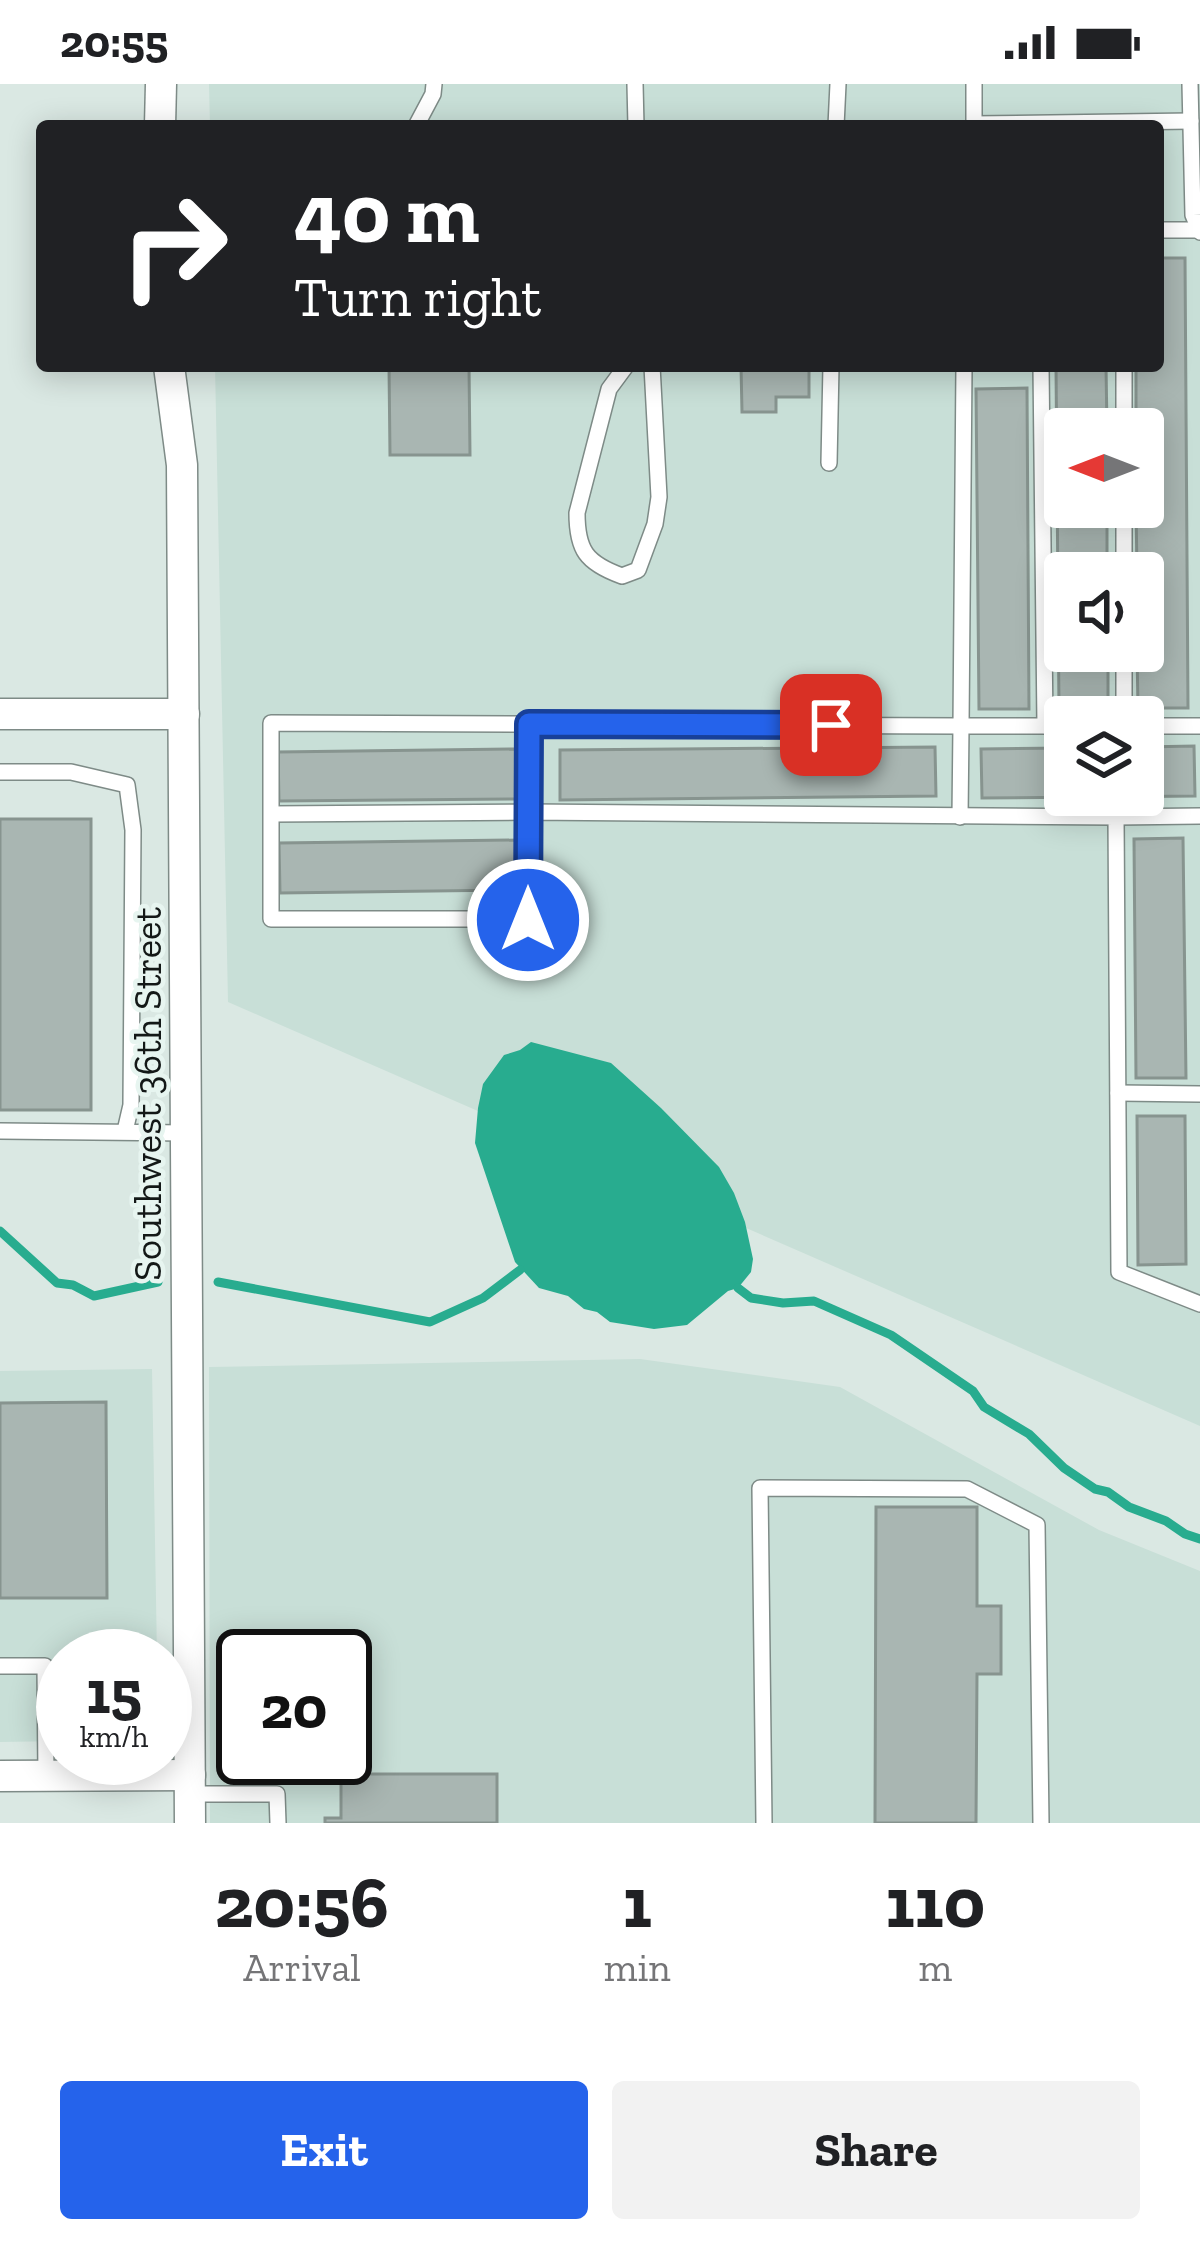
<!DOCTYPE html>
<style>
:root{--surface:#fff;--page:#f2f2f2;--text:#202124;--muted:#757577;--accent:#2563eb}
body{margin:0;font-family:"Zilla Slab",serif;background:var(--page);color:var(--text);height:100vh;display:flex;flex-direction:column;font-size:45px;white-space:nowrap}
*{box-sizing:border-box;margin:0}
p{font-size:39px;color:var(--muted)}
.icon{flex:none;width:66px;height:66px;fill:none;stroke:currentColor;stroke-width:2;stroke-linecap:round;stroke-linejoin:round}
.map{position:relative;height:1739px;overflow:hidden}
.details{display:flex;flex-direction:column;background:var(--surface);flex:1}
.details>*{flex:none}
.top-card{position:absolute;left:36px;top:36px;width:1128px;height:252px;border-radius:12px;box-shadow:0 6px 30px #0003;background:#202124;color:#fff;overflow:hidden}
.needle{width:78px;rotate:270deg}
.fabs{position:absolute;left:1044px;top:324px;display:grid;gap:24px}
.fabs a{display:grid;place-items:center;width:120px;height:120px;border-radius:12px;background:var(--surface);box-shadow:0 6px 30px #0003;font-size:60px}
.speed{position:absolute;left:36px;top:1545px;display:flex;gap:24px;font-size:60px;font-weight:700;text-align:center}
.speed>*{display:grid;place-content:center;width:156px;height:156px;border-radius:50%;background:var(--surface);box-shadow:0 6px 30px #0003;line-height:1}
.speed small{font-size:30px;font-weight:400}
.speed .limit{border:6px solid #111;border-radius:18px;background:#fff;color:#111}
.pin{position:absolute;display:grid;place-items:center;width:102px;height:102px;color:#fff;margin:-51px;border-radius:24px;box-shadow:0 6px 18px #0006}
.me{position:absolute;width:132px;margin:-66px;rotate:0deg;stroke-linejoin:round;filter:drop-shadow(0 0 9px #0008)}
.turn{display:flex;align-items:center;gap:42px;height:252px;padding:0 60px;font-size:54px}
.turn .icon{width:156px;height:156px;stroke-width:2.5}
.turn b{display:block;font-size:84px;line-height:102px}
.eta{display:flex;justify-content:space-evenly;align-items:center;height:204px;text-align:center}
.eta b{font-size:72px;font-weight:800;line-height:84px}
.cta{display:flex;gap:24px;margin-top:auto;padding:24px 60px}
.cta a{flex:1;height:138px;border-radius:12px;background:var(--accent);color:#fff;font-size:48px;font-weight:800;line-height:138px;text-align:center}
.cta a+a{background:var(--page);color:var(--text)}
.status{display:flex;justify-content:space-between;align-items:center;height:84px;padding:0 60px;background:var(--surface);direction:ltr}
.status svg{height:33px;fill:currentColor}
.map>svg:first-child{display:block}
</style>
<div class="status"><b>20:55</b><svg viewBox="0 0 49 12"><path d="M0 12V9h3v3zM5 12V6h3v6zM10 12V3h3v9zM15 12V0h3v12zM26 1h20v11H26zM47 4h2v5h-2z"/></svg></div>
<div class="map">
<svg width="1200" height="1739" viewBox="0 0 1200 1739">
<rect width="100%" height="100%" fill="#dae8e3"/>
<!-- built -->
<g fill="#c8dfd7" fill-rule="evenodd">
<path d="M209,0h991v1342l-972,-424 -13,-636h943v-240h-948zM1065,345h78v78h-78zM1065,489h78v78h-78zM1065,633h78v78h-78z"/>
<path d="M640,1275l200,28 259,143 101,41v252h-990l-1,-456zM243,1572h102v102h-102z"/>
<path d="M152,1285l5,287h-94v85l-63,1v-371z"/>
</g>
<!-- water -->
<path fill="#28ac8f" d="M531,958l80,21 50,45 58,59 15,26 11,29 8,37 -2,13 -13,16 -10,3 -41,34 -33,4 -44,-7 -13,-10 -13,-3 -16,-13 -29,-8 -24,-26 -40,-119 3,-35 5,-24 21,-29 16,-5z"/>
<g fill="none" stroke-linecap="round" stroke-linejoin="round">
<!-- stream -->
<g stroke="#28ac8f" stroke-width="9">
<path d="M0,1147l57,52 16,2 21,11 64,-14"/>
<path d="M218,1198l212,40 53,-24 37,-28"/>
<path d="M738,1204l13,10 32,5 31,-2 77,34 82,56 11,16 45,27 35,34 31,21 13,3 21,15 37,14 19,13 15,5"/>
</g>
</g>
<!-- building -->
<g fill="#a9b6b2" stroke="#87948f" stroke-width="3">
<path d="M1158,174h27l3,450h-50l-1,-57h6v-78h-6l-1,-66h7v-78h-7v-63h22z"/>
<path d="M389,282h80l1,89h-80z"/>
<path d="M741,282h68v31h-33v15h-34z"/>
<path d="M1056,282h50l1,63h-42v78h42v66h-42v78h43v57h-49z"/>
<path d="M1027,304l2,321h-50l-3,-320z"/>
<path d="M1194,662l1,50 -213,2 -1,-49 84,-1v47h78v-48z"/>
<path d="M935,663l1,49 -376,4v-50z"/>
<path d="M518,665l1,50 -240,2 -1,-49z"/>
<rect x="0" y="735" width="91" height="291"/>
<path d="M1183,754l3,240h-50l-2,-239z"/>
<path d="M519,756v50l-239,3 -1,-50z"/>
<path d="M1137,1032h48l1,148 -48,1z"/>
<path d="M106,1318l1,196h-107v-195z"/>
<path d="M876,1423h101v99h24v68h-24l-1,149h-101z"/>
<path d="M341,1690h156v49h-172v-5h16z"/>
</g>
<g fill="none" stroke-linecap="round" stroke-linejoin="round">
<defs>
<g id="service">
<path d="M635,0l1,42"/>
<path d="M974,0v42"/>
<path d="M1190,0l3,131 7,17"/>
<path d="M974,40l217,-3"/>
<path d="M416,42l17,-32 1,-10"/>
<path d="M836,42l2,-42"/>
<path d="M1158,146h41"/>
<path d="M626,282l-17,23 -32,124c0,37 9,50 45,63l16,-6 17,-46 4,-27 -7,-131"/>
<path d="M964,282l-3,360 -690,-3v196h257v-107l588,5 3,455 81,32"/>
<path d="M1041,282l4,360"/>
<path d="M1124,282v63"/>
<path d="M829,379l2,-97"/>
<path d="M1124,423v66"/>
<path d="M1124,567v66"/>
<path d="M1143,642h57"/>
<path d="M0,688h71l56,13 6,45 -2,275 -6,26"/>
<path d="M272,730l256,-2 1,-88"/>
<path d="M960,733l1,-91h104"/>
<path d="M1116,733l84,-1"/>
<path d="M1118,1009l82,1"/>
<path d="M0,1047l186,2"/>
<path d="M0,1582h45l1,110"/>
<path d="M190,1710h87l1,29"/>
<path d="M764,1739l-4,-335 207,1 70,36 4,298"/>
</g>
<g id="minor">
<path d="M160,42l1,-42"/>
<path d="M169,282l13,99 8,1358"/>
<path d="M0,630h184"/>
<path d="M0,1692l190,-1"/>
</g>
</defs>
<!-- service casing -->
<use href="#service" stroke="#7e8b87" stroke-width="18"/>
<!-- minor casing -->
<use href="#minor" stroke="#7e8b87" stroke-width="33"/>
<!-- service -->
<use href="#service" stroke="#fff" stroke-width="15"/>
<!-- minor -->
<use href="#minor" stroke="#fff" stroke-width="30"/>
</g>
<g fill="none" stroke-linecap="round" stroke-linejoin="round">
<defs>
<path id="route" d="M528,836l1,-196 302,1"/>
</defs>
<!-- route casing -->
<use href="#route" stroke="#184099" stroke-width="30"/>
<!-- route -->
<use href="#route" stroke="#2563eb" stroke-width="21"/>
</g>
<g text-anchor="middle" stroke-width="9" stroke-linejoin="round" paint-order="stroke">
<!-- street labels -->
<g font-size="39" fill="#131817" stroke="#e7f5f0">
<text transform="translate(147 1010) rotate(-90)" y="14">Southwest 36th Street</text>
</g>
</g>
</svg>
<div class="fabs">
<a><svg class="needle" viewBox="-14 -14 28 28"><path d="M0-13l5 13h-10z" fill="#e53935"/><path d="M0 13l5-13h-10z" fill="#757577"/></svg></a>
<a><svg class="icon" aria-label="sound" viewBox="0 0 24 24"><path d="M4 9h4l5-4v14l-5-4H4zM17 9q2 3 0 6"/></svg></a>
<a><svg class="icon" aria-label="layers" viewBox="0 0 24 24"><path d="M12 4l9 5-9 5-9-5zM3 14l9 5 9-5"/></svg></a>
</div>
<div class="speed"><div>15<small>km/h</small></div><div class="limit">20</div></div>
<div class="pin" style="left:831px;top:641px;background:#d93025"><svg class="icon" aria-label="arrive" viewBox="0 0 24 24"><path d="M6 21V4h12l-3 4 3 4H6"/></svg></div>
<svg class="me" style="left:528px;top:836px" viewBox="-20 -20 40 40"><circle r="17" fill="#2563eb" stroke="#fff" stroke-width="3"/><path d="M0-11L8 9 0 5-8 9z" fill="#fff"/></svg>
<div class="top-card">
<div class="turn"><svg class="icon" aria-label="right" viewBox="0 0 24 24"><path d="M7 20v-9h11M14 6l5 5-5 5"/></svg><div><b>40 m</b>Turn right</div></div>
</div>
</div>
<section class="details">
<div class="eta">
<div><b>20:56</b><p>Arrival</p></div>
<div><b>1</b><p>min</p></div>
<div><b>110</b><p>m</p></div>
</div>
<div class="cta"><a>Exit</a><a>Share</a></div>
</section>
